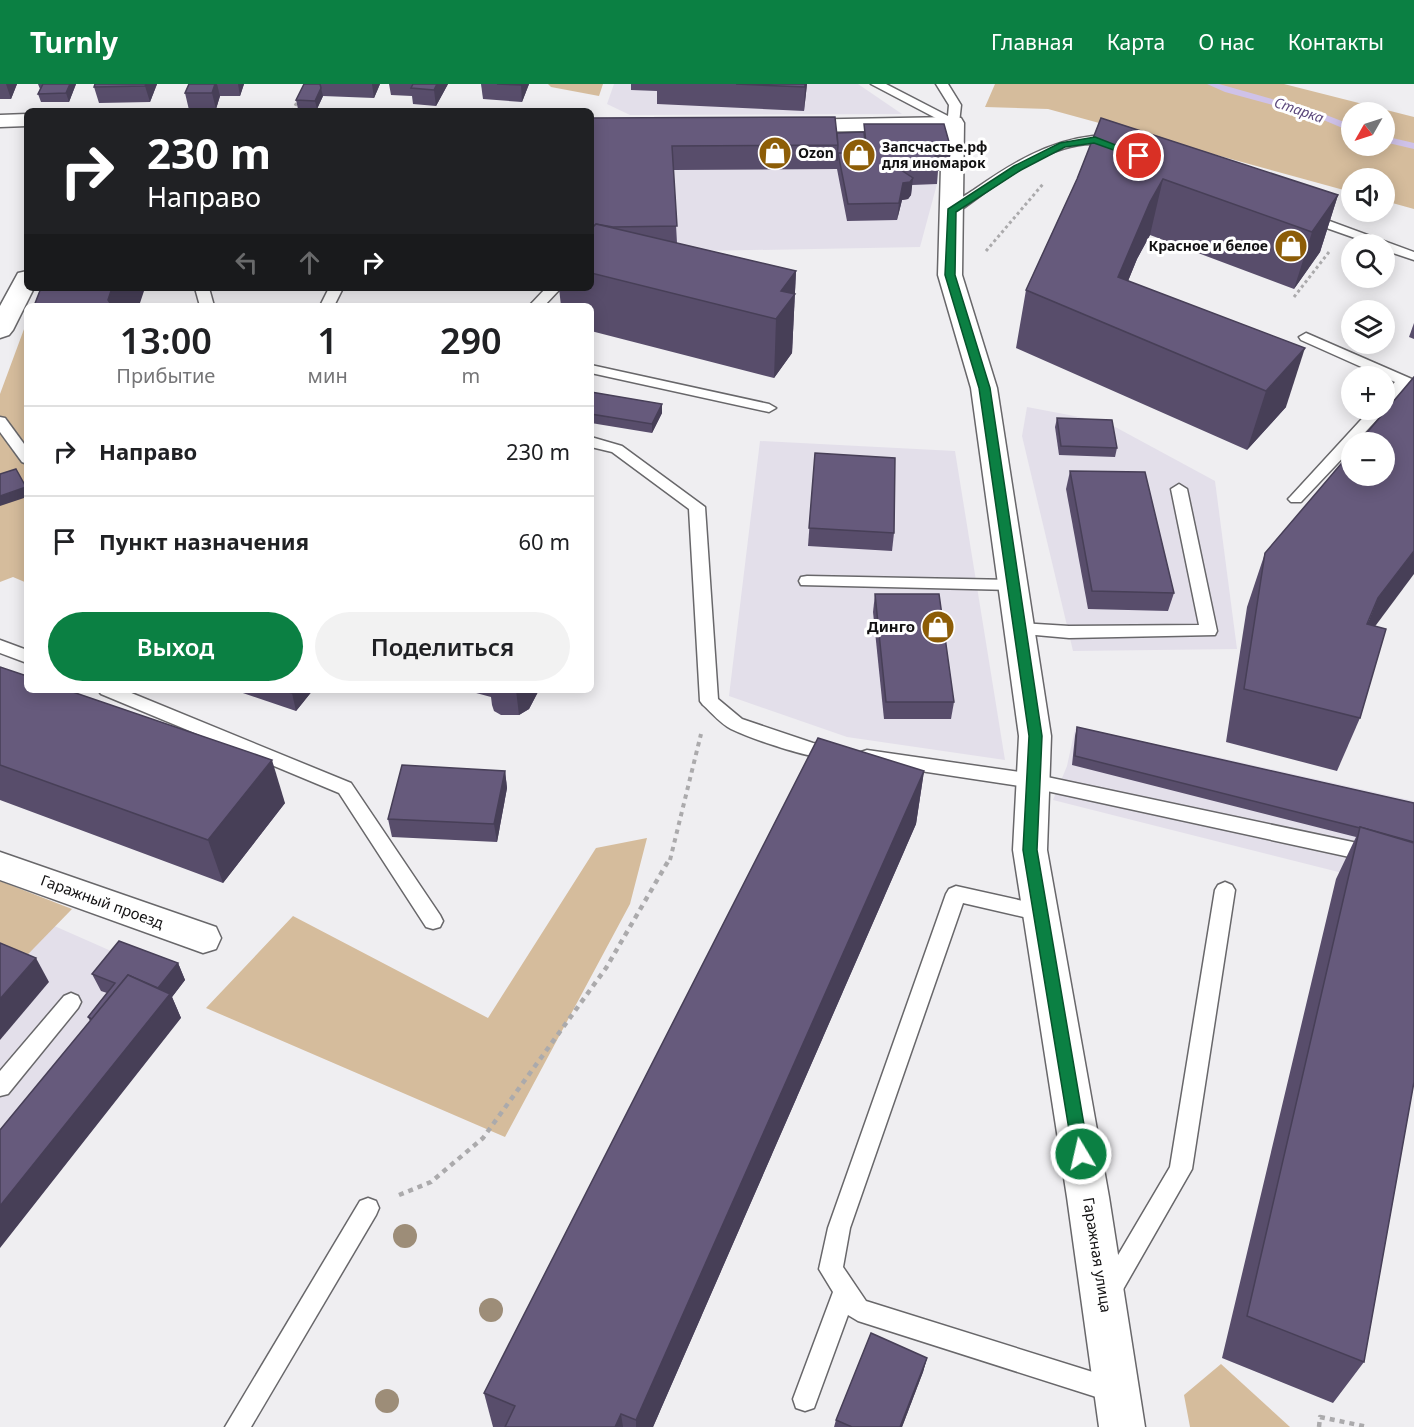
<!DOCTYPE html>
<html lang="ru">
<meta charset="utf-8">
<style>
:root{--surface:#fff;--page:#f2f2f2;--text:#202124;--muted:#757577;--line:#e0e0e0;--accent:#0b8043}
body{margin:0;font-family:"Noto Sans",sans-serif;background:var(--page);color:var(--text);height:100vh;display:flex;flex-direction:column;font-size:22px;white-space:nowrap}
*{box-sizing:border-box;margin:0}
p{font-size:20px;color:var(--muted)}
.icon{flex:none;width:33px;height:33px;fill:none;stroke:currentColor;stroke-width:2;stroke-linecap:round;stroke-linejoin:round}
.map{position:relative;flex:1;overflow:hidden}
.side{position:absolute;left:24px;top:219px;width:570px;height:390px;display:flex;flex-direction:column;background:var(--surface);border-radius:9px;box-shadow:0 3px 15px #0003}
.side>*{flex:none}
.banner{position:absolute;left:24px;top:24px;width:570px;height:183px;border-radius:9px;box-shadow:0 3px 15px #0003;background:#202124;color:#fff;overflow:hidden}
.needle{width:39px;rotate:231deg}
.fabs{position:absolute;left:1341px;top:18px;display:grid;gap:12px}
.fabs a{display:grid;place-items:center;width:54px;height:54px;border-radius:50%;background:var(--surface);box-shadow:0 3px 15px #0003;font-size:30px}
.pin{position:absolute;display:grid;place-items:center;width:51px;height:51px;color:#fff;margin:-26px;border:3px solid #fff;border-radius:50%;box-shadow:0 2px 6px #0007}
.me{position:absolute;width:66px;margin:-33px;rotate:351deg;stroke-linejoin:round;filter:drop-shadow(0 0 4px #0008)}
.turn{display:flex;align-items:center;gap:21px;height:126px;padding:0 24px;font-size:27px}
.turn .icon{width:78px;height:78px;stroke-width:2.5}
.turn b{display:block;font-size:42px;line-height:51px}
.lanes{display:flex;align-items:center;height:57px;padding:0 24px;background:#0003;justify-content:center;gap:30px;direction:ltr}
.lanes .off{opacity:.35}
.eta{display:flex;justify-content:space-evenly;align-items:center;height:102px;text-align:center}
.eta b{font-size:36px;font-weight:600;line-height:42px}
.cta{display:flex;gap:12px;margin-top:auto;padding:12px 24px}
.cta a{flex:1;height:69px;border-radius:36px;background:var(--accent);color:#fff;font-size:24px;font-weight:600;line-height:69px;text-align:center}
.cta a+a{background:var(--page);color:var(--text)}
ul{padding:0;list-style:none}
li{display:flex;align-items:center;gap:18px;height:90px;padding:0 24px;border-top:2px solid var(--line)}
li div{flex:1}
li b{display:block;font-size:22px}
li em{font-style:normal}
header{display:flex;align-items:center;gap:36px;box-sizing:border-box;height:84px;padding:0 30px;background:var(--accent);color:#fff}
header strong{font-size:28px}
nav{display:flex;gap:33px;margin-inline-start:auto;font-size:21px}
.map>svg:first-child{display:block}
</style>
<header>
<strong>Turnly</strong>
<nav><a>Главная</a><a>Карта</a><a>О нас</a><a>Контакты</a></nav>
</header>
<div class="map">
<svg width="1414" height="1343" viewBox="0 0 1414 1343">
<rect width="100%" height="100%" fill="#efeef1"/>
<!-- built -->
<g fill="#e3dfea">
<path d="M614,0h244l44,30 -272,1 -23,-11z"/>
<path d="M591,58l358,24 -16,7 4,11 -17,63 -329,6z"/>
<path d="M1027,323l79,15 109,59 22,168 -164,2 -51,-215z"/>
<path d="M760,357l195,10 50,309 -158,-23 -118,-41z"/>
<path d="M1075,645l138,27 201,45v90l-361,-91 14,-34z"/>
<path d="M0,818l127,56 58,22 -22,29 18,9 -181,230z"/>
</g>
<!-- green -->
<g fill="#d5bc9c" fill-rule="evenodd">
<path d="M548,0h55l-4,12 -48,-9z"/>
<path d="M995,0h289l130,33v92l-29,-8 -1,-23h-32l-1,14 -303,-83 -63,-2zM1352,28h32v34h-32z"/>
<path d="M27,237v262l-14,-6 -13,5v-188z"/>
<path d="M647,754l-17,66 -125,233 -299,-129 87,-92 195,102 108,-170z"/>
<path d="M0,797l72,28 -72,74z"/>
<path d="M1221,1280l69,63h-100l-6,-32z"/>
</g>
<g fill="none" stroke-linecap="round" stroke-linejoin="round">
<!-- stream -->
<g fill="#cfc2e9" fill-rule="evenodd">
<path d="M1207,0h12l102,29 31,12v7l-38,-16 -89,-24z"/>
<path d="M1384,52l30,7v6l-30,-7z"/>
</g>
<defs>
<g id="lane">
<path d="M871,0h15l62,32 1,-11 -13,-21h12l13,21 -2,18 -6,4 -4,-2z"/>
<path d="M1093,52l15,4 13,7 -6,4c-7,-2 -15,-7 -22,-7 -47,-1 -101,44 -138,70h-8l-2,-3c7,-9 20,-15 30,-22 36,-25 73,-48 118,-53z"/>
<path d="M1305,128l109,40v8l-30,-10v-6h-12l-71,-25 -2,-3z"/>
<path d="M195,204h14l5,18h-14z"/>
<path d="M329,204h14l-9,18h-14z"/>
<path d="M546,204h15l-17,18h-15z"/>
<path d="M1306,249l108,47v9l-8,-2 -17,18 -5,1v-13l11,-11 -94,-42 -2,-3z"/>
<path d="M591,281l178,39 7,4 -7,4 -178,-39z"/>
<path d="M1384,325l1,1 -2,3 -27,29h-4v6l-51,54h-10l-3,-3 3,-3 79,-86z"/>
<path d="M0,333l5,1 22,30v16l-5,-2 -22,-30z"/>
<path d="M591,353l31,9 83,61 13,192 24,20 71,24 29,5 3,5 -3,5c-20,6 -90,-19 -111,-29 -10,-5 -19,-16 -28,-24l-3,-4 -11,-192 -77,-57 -21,-5z"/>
<path d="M1179,400l8,5 30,142 -2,4 -146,3 -55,-5 -2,-4 2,-4 6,-2 49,3 130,-1 -28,-136z"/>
<path d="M807,492l206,4 6,1 2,4 -2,4 -6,1 -212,-5 -2,-4 2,-4z"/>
<path d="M0,556l27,10v13l-27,-10z"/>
<path d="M98,606h26l227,93 89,132 3,6 -3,6 -7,2 -7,-2 -87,-134 -238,-99z"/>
<path d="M867,666l166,24 381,81v16l-381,-83 -172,-26 -3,-5 3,-5z"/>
<path d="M1225,798l7,3 3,5 -43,279 -75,131 -8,3 -8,-3 -4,-8 4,-8 69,-117 45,-277 3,-5z"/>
<path d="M956,802l85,19 7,2 3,6 -3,6 -7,2 -78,-18 -113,325 -7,39 23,34 249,78 9,3 3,9 -3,9 -9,3 -257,-82 -10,-6 -34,93 -9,3 -9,-3 -3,-9 40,-107 -14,-23 9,-41 118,-334 3,-5z"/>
<path d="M71,909l7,3 3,6 -3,6 -70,86 -8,2v-25l64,-75z"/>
<path d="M368,1114l8,3 3,7 -3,7 -125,212h-26l135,-226z"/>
</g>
<g id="street">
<path d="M27,30v12l-27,1v-12z"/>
<path d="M953,33l8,1 3,5 -2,152 35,113 54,348 -4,114 62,347 36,230h-46l-32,-230 -54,-347 6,-114 -48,-348 -33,-113 4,-145 -152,2 -8,-1 -3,-5 3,-5 8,-1z"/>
<path d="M27,187v17h7l-21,42 -4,5 -9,3v-32l18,-33z"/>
<path d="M0,768l216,75 5,11 -5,11 -13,4 -203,-73z"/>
</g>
</defs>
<!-- lane casing -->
<use href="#lane" stroke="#68676a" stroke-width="3"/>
<!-- street casing -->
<use href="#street" stroke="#68676a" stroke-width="3"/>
<!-- path-far2 -->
<g stroke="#abaaac" stroke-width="3" stroke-dasharray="3 3" stroke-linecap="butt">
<path d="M292,27l7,-12"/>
<path d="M986,167l57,-67"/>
<path d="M1294,213l35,-45"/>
</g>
<!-- path-far1 -->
<path stroke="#abaaac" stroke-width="4" stroke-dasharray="4.5 4.5" stroke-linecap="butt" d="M670,776l31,-126"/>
<!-- path -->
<g stroke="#abaaac" stroke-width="4.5" stroke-dasharray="5 5" stroke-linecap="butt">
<path d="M399,1111l32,-13 52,-44 123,-170 64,-110"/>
<path d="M1319,1343l1,-10 48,10"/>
</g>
<!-- lane -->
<use href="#lane" fill="#fff" fill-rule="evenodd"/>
<!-- street -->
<use href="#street" fill="#fff" fill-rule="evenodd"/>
</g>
<!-- trees -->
<g fill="#9d8d78">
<circle cx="405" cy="1152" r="12"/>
<circle cx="491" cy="1226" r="12"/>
<circle cx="387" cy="1317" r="12"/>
</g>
<!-- wall -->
<g fill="#584d6b">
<path d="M0,0h17l-6,15h-11z"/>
<path d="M38,0h38l-7,18h-28l-3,-8 2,-5z"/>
<path d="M95,0h62l-7,18 -51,1 -5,-16z"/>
<path d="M189,0h55l-4,12h-20l-4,13 -27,1 -4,-17z"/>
<path d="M304,0h76l-6,14 -51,-2 -6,13h-19l-2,-9z"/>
<path d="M389,0h59l-12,22 -23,-2 -1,-8 -21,-1z"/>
<path d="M481,0h48l-7,18 -39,-3z"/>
<path d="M631,0h176l-3,27 -147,-7v-13l-26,-1z"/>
<path d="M591,34l246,15 27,-1v-8l87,25 -2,17 -11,5 -1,13 -25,1 -1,10 -3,4 -6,1 -5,20 -50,1 -10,-52 -164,1 4,73 119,28 -4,82 -18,25 -183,-47v-25h-30l-2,-18h32z"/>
<path d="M1101,34l237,77 -18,57 -26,37 -144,-54 -13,24 -9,22 158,126 -39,43 -231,-102 10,-58 51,-111z"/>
<path d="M1414,239v16l-5,-2z"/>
<path d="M591,308l71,21 -10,20 -61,-10z"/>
<path d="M1057,334l60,30 -2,9 -56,-2 -4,-28z"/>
<path d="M815,369l79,80 -2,18 -84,-5z"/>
<path d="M1070,387l104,122 -6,18 -80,-2 -22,-120z"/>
<path d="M1265,469l110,73 -15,92 -23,53 -111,-29 21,-135z"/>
<path d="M875,510l79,108 -3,17h-67l-11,-107z"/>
<path d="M0,583l285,136 -62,80 -223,-83z"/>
<path d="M234,606h79l-17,21z"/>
<path d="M465,606h74l-10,19 -10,6h-18l-7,-4 -2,-6 -1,-8z"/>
<path d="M1077,643l337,76v279l-50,280 -31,41 -111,-45 114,-479 20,-42 -284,-72 3,-29z"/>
<path d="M505,687l2,17 -10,54 -105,-5 -4,-18z"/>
<path d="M924,687l-8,53 -263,603h-160l-9,-34z"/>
<path d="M178,879l7,17 -13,17 9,21 -91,3 -2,-4 19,-24 -6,-2 -9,-17z"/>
<path d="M927,1274l-4,14 -21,55h-68l2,-7z"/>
</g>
<!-- shaded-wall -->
<g fill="#473f57">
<path d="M6,0h11l-6,15z"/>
<path d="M70,0h6l-7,18 -3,-9z"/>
<path d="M146,0h11l-7,18 -5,-16z"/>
<path d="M215,0h2l3,12 -4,13 -4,-16z"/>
<path d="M238,0h6l-4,12z"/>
<path d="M372,0h8l-6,14z"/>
<path d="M437,0h11l-12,22 -2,-16z"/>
<path d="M521,0h8l-7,18 -1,-17z"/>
<path d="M805,0h2l-3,27z"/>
<path d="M321,4l2,8 -6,13 -2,-8z"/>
<path d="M951,65l-2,17 -11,5 1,-4 -4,-11z"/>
<path d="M913,94l-2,17 -3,4 -6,1 -5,20 2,-17 4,-20z"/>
<path d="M1163,95l-13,56 -13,24 -27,66 8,-48 32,-75z"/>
<path d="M1338,111l-18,57 -26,37 18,-57z"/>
<path d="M796,187l-4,82 -18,25 2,-59 5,-28z"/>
<path d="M112,204h33l-6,18h-29l-2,-6z"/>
<path d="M1305,264l-19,59 -39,43 19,-59z"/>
<path d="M662,320v9l-10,20v-9z"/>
<path d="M26,403l1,4v6l-27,9v-10z"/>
<path d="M1414,467v23l-58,78 22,-54z"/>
<path d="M294,606h19l-17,21 -4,-18z"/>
<path d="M516,606h23l-10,19 -10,6z"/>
<path d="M272,676l13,43 -62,80 -15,-43z"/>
<path d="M505,687l2,17 -10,54 -3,-18z"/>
<path d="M924,687l-8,53 -263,603h-17v-7z"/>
<path d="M36,874l13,24 -49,58v-41z"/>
<path d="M178,879l7,17 -13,17 9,21 -181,230v-42l155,-214z"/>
<path d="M927,1274l-4,14 -21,55h-2z"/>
<path d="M621,1330l2,13h-8z"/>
</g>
<!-- building -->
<g fill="#665a7c" stroke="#473f57" stroke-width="1.5">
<path d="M43,0h27l-4,9 -28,1z"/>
<path d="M95,0h51l-1,2 -51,1z"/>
<path d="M189,0h26l-3,9h-27z"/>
<path d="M304,0h16l1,4 -6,13 -19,-1z"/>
<path d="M413,0h24l-3,6 -23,-2z"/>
<path d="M497,0h24v1z"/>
<path d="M736,0h69v3z"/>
<path d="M835,33l3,28 -166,1 5,80 -64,1 -17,-3 -4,4h-1v-110z"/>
<path d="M1101,34l237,77 -26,37 -149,-53 -13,23 -32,75 187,71 -39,43 -240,-101 51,-111z"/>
<path d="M864,40h80l7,25 -16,7 4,11 -41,1 15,10 -3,4 -7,1 -4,20 -51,1 -10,-51 29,-1z"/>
<path d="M864,48l2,20 -28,1 -1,8 1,-16 -1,-12z"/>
<path d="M596,140l200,47 -15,20 14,3 -19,25 -185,-46v-44z"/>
<path d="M41,204h71l-4,12 4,6h-78z"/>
<path d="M1414,293v174l-36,47 -11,26 19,5 -26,89 -116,-29 21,-136 87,-102v25h32v-34h-25z"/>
<path d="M591,308l71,12 -10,20 -61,-10z"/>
<path d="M1057,334l55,2 5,28 -56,-2z"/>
<path d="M815,369l80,5 -1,75 -85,-5z"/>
<path d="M16,385l10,18 -26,9v-22z"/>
<path d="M1070,387l75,1 29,121 -82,-2z"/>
<path d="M875,510h64l15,108h-68z"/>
<path d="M0,583l27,9v14h40l205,70 -64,80 -208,-75z"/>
<path d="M283,606h11l-2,3z"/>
<path d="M1077,643l337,76v39l-54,-15v1l-285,-72z"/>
<path d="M818,654l106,33 -288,649 -15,-6 -6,13h-110l10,-21 -31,-13z"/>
<path d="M402,681l103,6 -11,53 -106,-5z"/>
<path d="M1360,743l54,16v239l-50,280 -117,-46z"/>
<path d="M119,857l59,22 -20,25 -30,-13 -36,44 -4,-2 27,-34 -23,-9z"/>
<path d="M0,859l36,15 -36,41z"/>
<path d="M128,891l42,19 -170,212v-76z"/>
<path d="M871,1249l56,25 -27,69h-48l-16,-7z"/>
</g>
<!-- route -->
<path fill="#0b8043" stroke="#07532c" stroke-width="1.5" d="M1095,53l49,19 -8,2 -42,-15 -29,4 -44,23 -65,42 -1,63 35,113 52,348 -5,114 52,304 -2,5 -6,2 -6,-2 -2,-5 -50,-304 6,-114 -50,-348 -34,-113 3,-66 66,-43 46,-23z"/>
<!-- icons -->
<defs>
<symbol id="shop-disc" viewBox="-11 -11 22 22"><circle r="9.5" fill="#8d5d07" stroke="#fff"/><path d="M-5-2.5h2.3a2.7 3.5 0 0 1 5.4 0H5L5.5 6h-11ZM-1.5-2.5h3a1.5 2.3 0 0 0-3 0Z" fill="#fff"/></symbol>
</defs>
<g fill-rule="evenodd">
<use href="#shop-disc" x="756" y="50" width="38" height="38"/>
<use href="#shop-disc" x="840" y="52" width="38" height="38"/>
<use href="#shop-disc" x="1272" y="143" width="38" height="38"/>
<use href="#shop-disc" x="919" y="524" width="38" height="38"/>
</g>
<g text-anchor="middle" stroke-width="6" stroke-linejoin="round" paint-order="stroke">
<!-- far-water labels -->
<g font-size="14" font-style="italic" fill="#5b477b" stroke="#fff">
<text transform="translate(1299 26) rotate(19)" y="5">Старка</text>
</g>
<!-- far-poi labels -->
<g font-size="14" font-weight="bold" fill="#121112" stroke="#fff" text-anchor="start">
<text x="882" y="68">Запсчастье.рф<tspan x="882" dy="16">для иномарок</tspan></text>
<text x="798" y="74">Ozon</text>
<text x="1268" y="167" text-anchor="end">Красное и белое</text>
</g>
<!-- poi labels -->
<g font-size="15" font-weight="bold" fill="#121112" stroke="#fff" text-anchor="end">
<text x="915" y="548">Динго</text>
</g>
<!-- street labels -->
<g font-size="15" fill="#121112" stroke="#fff">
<text transform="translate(102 818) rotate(20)" y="5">Гаражный проезд</text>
<text transform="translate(1097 1171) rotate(81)" y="5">Гаражная улица</text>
</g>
</g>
</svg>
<div class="fabs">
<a><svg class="needle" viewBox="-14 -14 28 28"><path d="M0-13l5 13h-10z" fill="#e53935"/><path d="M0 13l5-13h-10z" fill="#757577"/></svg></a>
<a><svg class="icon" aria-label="sound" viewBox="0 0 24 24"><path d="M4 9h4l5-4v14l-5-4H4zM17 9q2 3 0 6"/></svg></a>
<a><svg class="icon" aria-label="search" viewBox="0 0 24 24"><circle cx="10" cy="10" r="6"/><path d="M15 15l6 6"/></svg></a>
<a><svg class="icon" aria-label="layers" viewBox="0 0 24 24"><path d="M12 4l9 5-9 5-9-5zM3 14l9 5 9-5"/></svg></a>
<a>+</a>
<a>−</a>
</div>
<div class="pin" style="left:1139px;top:72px;background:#d93025"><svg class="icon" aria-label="arrive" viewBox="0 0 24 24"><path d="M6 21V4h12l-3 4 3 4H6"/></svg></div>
<svg class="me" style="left:1081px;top:1070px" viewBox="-20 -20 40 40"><circle r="17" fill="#0b8043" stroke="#fff" stroke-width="3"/><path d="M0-11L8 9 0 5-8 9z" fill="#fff"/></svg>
<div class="banner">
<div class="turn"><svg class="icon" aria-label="right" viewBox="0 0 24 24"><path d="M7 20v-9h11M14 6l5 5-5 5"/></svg><div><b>230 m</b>Направо</div></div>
<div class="lanes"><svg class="icon off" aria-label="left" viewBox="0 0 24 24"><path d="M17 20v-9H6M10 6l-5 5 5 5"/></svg><svg class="icon off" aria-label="ahead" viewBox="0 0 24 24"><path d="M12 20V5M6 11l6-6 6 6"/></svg><svg class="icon" aria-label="right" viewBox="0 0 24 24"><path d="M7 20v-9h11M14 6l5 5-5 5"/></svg></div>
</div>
<section class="side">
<div class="eta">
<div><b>13:00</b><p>Прибытие</p></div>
<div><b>1</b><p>мин</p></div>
<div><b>290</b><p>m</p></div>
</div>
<ul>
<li><svg class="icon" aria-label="right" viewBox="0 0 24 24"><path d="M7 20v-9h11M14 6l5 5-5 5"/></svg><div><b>Направо</b></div><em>230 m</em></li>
<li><svg class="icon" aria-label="arrive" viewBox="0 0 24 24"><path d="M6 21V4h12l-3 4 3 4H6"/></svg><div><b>Пункт назначения</b></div><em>60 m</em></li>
</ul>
<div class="cta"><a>Выход</a><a>Поделиться</a></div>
</section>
</div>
